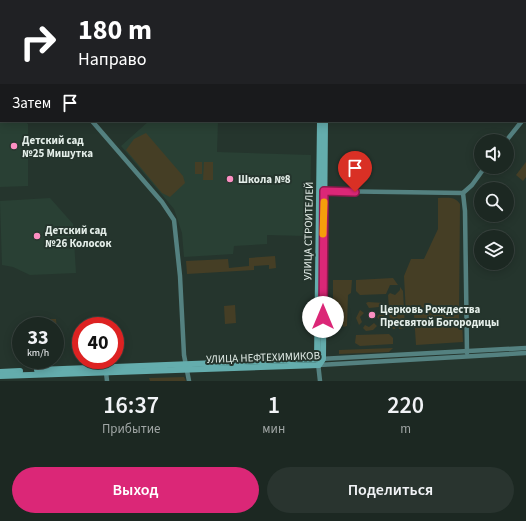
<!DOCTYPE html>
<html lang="ru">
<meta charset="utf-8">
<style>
:root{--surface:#1c2822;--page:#29342f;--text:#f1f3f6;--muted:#a0a6a5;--line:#3a4440;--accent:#db2777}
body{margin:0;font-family:"Source Sans 3",sans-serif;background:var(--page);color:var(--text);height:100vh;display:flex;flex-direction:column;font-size:15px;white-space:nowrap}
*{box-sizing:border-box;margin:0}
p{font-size:13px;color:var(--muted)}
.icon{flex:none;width:22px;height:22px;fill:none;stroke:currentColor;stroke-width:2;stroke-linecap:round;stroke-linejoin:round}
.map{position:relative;height:381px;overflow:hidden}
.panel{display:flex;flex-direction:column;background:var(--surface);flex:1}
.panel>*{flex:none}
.banner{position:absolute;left:0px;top:0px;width:526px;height:122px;box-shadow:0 2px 10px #0003,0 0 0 1px var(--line);background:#202124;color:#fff;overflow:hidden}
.tools{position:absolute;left:474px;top:134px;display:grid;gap:8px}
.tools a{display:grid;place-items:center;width:40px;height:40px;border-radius:50%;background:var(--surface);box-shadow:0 2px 10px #0003,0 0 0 1px var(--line);font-size:20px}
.speed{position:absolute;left:12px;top:317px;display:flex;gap:8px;font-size:20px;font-weight:700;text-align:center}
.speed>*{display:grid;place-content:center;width:52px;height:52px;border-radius:50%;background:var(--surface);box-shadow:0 2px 10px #0003,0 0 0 1px var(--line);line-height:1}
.speed small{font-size:10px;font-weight:400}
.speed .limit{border:6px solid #d22;background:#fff;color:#111}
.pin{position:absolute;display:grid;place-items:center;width:34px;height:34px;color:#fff;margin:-41px -17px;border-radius:50% 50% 50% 0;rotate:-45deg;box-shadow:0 0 4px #0007}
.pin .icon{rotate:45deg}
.me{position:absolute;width:44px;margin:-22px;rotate:0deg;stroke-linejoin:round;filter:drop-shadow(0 0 3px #0008)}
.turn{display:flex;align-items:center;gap:14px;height:84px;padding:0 12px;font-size:18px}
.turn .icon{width:52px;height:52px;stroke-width:2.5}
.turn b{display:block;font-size:28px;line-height:34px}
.then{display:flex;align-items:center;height:38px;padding:0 12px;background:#0003;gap:8px;font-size:15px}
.eta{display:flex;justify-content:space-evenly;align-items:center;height:68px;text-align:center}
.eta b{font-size:24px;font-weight:600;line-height:28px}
.primary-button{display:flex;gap:8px;margin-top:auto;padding:8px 12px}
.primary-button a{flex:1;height:46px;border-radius:24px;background:var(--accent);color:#fff;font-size:16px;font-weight:600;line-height:46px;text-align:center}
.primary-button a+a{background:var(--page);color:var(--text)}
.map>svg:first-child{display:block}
</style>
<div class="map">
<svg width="526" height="381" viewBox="0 0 526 381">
<rect width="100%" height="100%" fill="#25352d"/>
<!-- built -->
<g fill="#294034">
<path d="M481,0h45v72l-1,-71z"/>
<path d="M0,118l1,3h24l3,3v62l-28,1z"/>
<path d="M149,121h69l-1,31 94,3 -1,79 -4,2 -39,-1v9l-33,2 -1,8 -49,3 -2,-24 -8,-24 -53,-63z"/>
<path d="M50,198l23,26 3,49 -46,2 -17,-8 -11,-2 -2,-64z"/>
</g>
<!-- green -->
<g fill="#453e25">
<path d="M146,133l37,43 2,7 -15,14 -8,-4 -36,-43 8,-11z"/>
<rect x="195" y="162" width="7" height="12"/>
<path d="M204,162h9v18h-10z"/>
<path d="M526,162v15l-3,4 -7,-6z"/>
<path d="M438,198c9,0 17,-2 22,6l-1,115h3l1,23 -47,3 -2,-30h-8l-2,-39 7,-17h13l14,-30z"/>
<path d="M275,256l1,12 -7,1v-4l-15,1v4l-67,4 -1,-13 42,-2 1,9 20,-2v-8z"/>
<path d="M393,278l5,7h-8l-4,9 -26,1 -4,-4v-11z"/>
<path d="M333,280h19l-1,13 -3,2 -1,31 -4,1v-3h-10z"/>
<path d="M400,287l3,4 2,37 -6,1v-6l-4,1v5h-2l-3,-4 -2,-30 2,-2 5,2 5,-5z"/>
<path d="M368,302l16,1 1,14 -4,5 -4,-5 3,-4 -1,-6 -10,1 -3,-5z"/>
<path d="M235,305l1,18 -11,1 -1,-18z"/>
<path d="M360,310l4,3 -4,4 2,5 -3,3 -3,-7z"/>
<path d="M46,319h10l1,12h-2v-5h-9z"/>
<path d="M374,323l3,3 -4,4 -7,1 -3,-3 2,-3 4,2z"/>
<path d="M389,334l4,4v6l-33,2 -5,-3 1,-8z"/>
<path d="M393,348l-4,4 -50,2v-4z"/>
<path d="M184,377l2,4h-36l-1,-3z"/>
</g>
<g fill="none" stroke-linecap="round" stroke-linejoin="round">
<!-- street -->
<g stroke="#548180" stroke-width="4.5">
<path d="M80,1v-1"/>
<path d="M525,117l1,-2"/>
<path d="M92,121l70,81 12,18 6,56 4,79 5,26"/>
<path d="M506,141l16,-20"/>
<path d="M323,191l140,2"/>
<path d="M467,353l-2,-142 -2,-18 9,-8 13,-18"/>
<path d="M320,359l206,-11"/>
<path d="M318,363l2,18"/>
<path d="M319,365l207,-12"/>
<path d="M106,372l1,9"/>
</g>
<!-- secondary -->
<g stroke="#64adad" stroke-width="6">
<path d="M15,1l3,-1"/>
<path d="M321,1v-1"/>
<path d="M326,1v-1"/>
<path d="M0,6h1"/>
<path d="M37,370l280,-11 3,-238"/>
<path d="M0,372l20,-1"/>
<path d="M0,376l319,-11 4,-6 2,-238"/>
</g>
</g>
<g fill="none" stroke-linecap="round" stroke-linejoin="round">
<defs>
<path id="route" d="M323,317l1,-126 31,1"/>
</defs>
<!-- route casing -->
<use href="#route" stroke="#8e194d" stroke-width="10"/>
<!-- route -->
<use href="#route" stroke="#db2777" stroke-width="7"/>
<!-- slow -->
<path stroke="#f59e0b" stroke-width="7" d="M323,234l1,-32"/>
</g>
<!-- markers -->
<g fill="#fc8fc2" stroke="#25352d" stroke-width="1.5">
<circle cx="14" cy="146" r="4"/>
<circle cx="230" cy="179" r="4"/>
<circle cx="37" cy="236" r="4"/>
<circle cx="372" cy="315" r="4"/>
</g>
<g text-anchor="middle" stroke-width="4" stroke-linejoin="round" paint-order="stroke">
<!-- poi labels -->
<g font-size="11" font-weight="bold" fill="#e4eee9" stroke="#25352d" text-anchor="start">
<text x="22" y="144">Детский сад<tspan x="22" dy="13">№25 Мишутка</tspan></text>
<text x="238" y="183">Школа №8</text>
<text x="45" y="234">Детский сад<tspan x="45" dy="13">№26 Колосок</tspan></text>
<text x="380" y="313">Церковь Рождества<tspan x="380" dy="13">Пресвятой Богородицы</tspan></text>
</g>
<!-- street labels -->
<g font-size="11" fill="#e4eee9" stroke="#25352d">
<text transform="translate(308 231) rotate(-89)" y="4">УЛИЦА СТРОИТЕЛЕЙ</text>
<text transform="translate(263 357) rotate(-2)" y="4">УЛИЦА НЕФТЕХИМИКОВ</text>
</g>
</g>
</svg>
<div class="tools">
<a><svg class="icon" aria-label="sound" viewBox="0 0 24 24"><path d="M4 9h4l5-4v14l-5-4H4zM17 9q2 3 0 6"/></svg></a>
<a><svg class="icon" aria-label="search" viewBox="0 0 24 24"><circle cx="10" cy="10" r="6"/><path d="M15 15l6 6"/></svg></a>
<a><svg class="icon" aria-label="layers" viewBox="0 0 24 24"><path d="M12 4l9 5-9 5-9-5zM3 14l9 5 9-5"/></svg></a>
</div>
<div class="speed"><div>33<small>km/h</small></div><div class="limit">40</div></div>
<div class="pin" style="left:355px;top:192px;background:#d93025"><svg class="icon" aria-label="arrive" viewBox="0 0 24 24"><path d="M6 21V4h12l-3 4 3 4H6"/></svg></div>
<svg class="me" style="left:323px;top:317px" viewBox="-20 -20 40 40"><circle r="19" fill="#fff"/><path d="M0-13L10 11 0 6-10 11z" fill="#db2777"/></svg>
<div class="banner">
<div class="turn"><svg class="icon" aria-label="right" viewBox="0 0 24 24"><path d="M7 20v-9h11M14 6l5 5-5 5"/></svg><div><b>180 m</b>Направо</div></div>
<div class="then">Затем<svg class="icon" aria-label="arrive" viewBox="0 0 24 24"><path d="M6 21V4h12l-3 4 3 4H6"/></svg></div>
</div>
</div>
<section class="panel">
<div class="eta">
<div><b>16:37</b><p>Прибытие</p></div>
<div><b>1</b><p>мин</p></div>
<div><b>220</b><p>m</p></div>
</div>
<div class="primary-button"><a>Выход</a><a>Поделиться</a></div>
</section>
